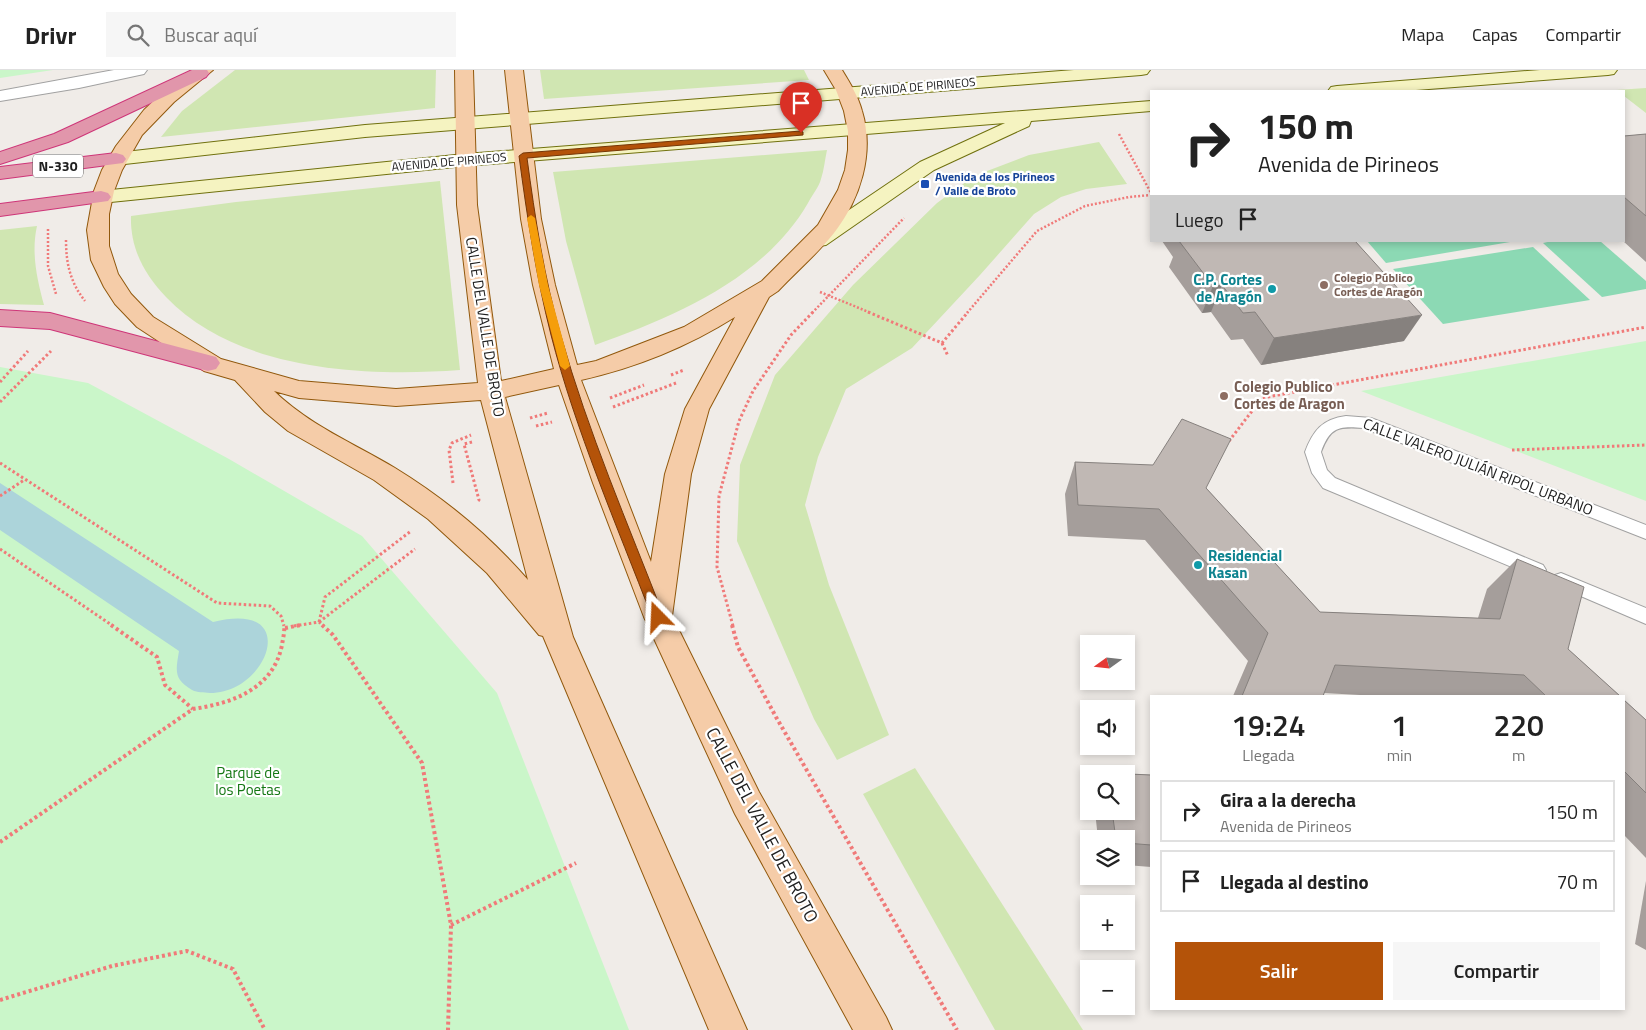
<!DOCTYPE html>
<html lang="es">
<meta charset="utf-8">
<style>
:root{--surface:#fff;--page:#f6f6f6;--text:#222;--muted:#767676;--line:#e0e0e0;--accent:#b45309}
body{margin:0;font-family:"Titillium Web",sans-serif;background:var(--page);color:var(--text);height:100vh;display:flex;flex-direction:column;font-size:19px;white-space:nowrap}
*{box-sizing:border-box;margin:0}
p{font-size:16px;color:var(--muted)}
.icon{flex:none;width:28px;height:28px;fill:none;stroke:currentColor;stroke-width:2;stroke-linecap:round;stroke-linejoin:round}
.map{position:relative;flex:1;overflow:hidden}
.panel{position:absolute;left:1150px;top:625px;width:475px;height:315px;display:flex;flex-direction:column;background:var(--surface);border-radius:0px;box-shadow:0 2px 8px #0003}
.panel>*{flex:none}
.banner{position:absolute;left:1150px;top:20px;width:475px;height:152px;border-radius:0px;box-shadow:0 2px 8px #0003;background:#fff;color:var(--text);overflow:hidden}
.needle{width:32px;rotate:255deg}
.buttons{position:absolute;left:1080px;top:565px;display:grid;gap:10px}
.buttons a{display:grid;place-items:center;width:55px;height:55px;border-radius:0px;background:var(--surface);box-shadow:0 2px 8px #0003;font-size:25px}
.pin{position:absolute;display:grid;place-items:center;width:42px;height:42px;color:#fff;margin:-51px -21px;border-radius:50% 50% 50% 0;rotate:-45deg;box-shadow:0 0 5px #0007}
.pin .icon{rotate:45deg}
.me{position:absolute;width:55px;margin:-28px;rotate:339deg;stroke-linejoin:round;filter:drop-shadow(0 0 4px #0008)}
.turn{display:flex;align-items:center;gap:18px;height:105px;padding:0 25px;font-size:22px}
.turn .icon{width:65px;height:65px;stroke-width:2.5}
.turn b{display:block;font-size:35px;line-height:42px}
.then{display:flex;align-items:center;height:48px;padding:0 25px;background:#0003;gap:10px;font-size:19px}
.eta{display:flex;justify-content:space-evenly;align-items:center;height:85px;text-align:center}
.eta b{font-size:30px;font-weight:600;line-height:35px}
.primary-button{display:flex;gap:10px;margin-top:auto;padding:10px 25px}
.primary-button a{flex:1;height:58px;border-radius:0px;background:var(--accent);color:#fff;font-size:20px;font-weight:600;line-height:58px;text-align:center}
.primary-button a+a{background:var(--page);color:var(--text)}
ul{padding:0;list-style:none}
li{display:flex;align-items:center;gap:15px;height:62px;margin:0 10px 8px;padding:0 15px;border:2px solid var(--line);border-radius:0px}
li div{flex:1}
li b{display:block;font-size:19px}
li em{font-style:normal}
header{display:flex;align-items:center;gap:30px;box-sizing:border-box;height:70px;padding:0 25px;background:var(--surface);border-bottom:1px solid var(--line)}
header strong{font-size:24px}
nav{display:flex;gap:28px;margin-inline-start:auto;font-size:18px}
.search{width:350px;height:45px;background:var(--page);display:flex;align-items:center;gap:12px;box-sizing:border-box;padding:0 18px;border-radius:0px;color:var(--muted);font-size:19px}
.map>svg:first-child{display:block}
</style>
<header>
<strong>Drivr</strong>
<div class="search"><svg class="icon" aria-label="search" viewBox="0 0 24 24"><circle cx="10" cy="10" r="6"/><path d="M15 15l6 6"/></svg>Buscar aquí</div>
<nav><a>Mapa</a><a>Capas</a><a>Compartir</a></nav>
</header>
<div class="map">
<svg width="1646" height="960" viewBox="0 0 1646 960">
<rect width="100%" height="100%" fill="#f0ece8"/>
<!-- grass -->
<g fill="#d0e6b2">
<path d="M235,0h201l-1,38 -274,29 21,-26z"/>
<path d="M540,0h264l5,10 -265,19z"/>
<path d="M1646,18v25l-22,-17v-5l-8,-1z"/>
<path d="M1099,72l28,42 -41,5 -25,8 -27,17 -54,61 -68,73 -66,41 -28,68 -13,48 24,80 60,150 -52,25 -23,-41 -77,-178 3,-76 35,-90 78,-90 84,-82 37,-27 55,-21z"/>
<path d="M827,80c-2,9 -3,20 -6,29 -2,8 -9,16 -13,24 -44,76 -134,114 -213,142l-29,-104 -13,-69z"/>
<path d="M440,111l20,189c-96,7 -223,1 -294,-73 -22,-23 -36,-49 -35,-81l105,-14z"/>
<path d="M37,156c-6,27 0,53 7,79l-44,-1v-74z"/>
<path d="M915,698l168,262h-88l-132,-236z"/>
</g>
<!-- park -->
<g fill="#caf6c9">
<path d="M0,0h53l-53,8z"/>
<path d="M1646,271v160l-285,-110z"/>
<path d="M0,297l88,16 141,76 133,77 135,157 132,337h-629z"/>
</g>
<!-- pitch -->
<g fill="#8cd9b4">
<path d="M1367,171h149l-130,22z"/>
<path d="M1552,171h48l46,40v8l-44,8 -59,-54z"/>
<path d="M1533,177l57,53 -147,24 -50,-55z"/>
</g>
<!-- water -->
<path fill="#acd4da" d="M0,413l213,139c89,-23 56,71 -3,71 -7,-1 -12,0 -18,-3 -19,-11 -16,-20 -13,-39l-179,-121z"/>
<g fill="none" stroke-linecap="round" stroke-linejoin="round">
<defs>
<g id="lane">
<path d="M1346,346l25,2 275,107v14l-283,-111c-24,-2 -33,-1 -42,24l6,18 8,8 208,87 3,5 -3,5 -6,2 -6,-2 -208,-87 -11,-15 -7,-21c8,-21 17,-33 41,-36z"/>
<path d="M1561,503l85,35v16l-91,-39 -3,-5 3,-5z"/>
</g>
<path id="street" d="M114,0h33l-3,4 -65,14 -79,13v-10z"/>
<g id="secondary">
<path d="M1074,0h76l-3,4 -6,1 -776,62 -249,28 -7,-2 -3,-4 3,-4 7,-2 249,-28z"/>
<path d="M1540,0h77l-3,4 -6,1 -205,16h-75l3,-4 6,-1z"/>
<path d="M1151,31v10l-120,10 -2,5 -95,44 -108,75 -7,1 -7,-1 -4,-5 4,-5 108,-73 85,-39 -540,43 -364,37 -7,-2 -3,-4 3,-4 7,-2 364,-37z"/>
</g>
<path id="primary" d="M193,0h20l-39,32 -32,33 -20,35 -8,21 -5,23v32l9,28 13,20 22,23 68,42 78,22 97,8 82,-6 -21,-178 -2,-135h18l4,135 24,176 53,-12 -21,-84 -12,-66 -16,-149h18l18,149 14,66 22,80 19,-4 88,-34 78,-46 56,-56 20,-35 7,-20 3,-20v-19l-4,-20 -8,-21 -12,-20h18c8,13 16,26 20,41 13,42 -2,89 -28,122 -17,21 -38,39 -56,58l-9,6 -60,112 -18,65 -19,142 87,176 127,225 6,13h-39l-118,-216 -91,-197 -51,-134 -34,-98 -54,12 68,240 174,393h-38l-166,-394 -4,-1 -52,-62 -59,-54 -54,-39 -86,-49 -23,-19 -30,-32 -31,-9 -67,-44 -22,-23 -11,-17 -13,-27 -4,-30 7,-39 8,-21 14,-24 28,-36 17,-16zM735,247l-50,92 -20,65 -14,88 -70,-182c54,-12 108,-34 154,-63zM274,321l25,7 97,8 85,-6 47,180c-38,-44 -84,-82 -133,-112 -42,-25 -86,-43 -121,-77z"/>
<g id="highway">
<path d="M192,0h15l2,3 -3,4 -138,65 -68,22v-12l54,-18z"/>
<path d="M116,83l7,2 3,4 -3,4 -123,16v-12z"/>
<path d="M101,121l7,2 3,4 -3,4 -108,15v-12z"/>
<path d="M0,240l50,3 166,44 4,6 -4,6 -8,2 -158,-42 -50,-3z"/>
</g>
</defs>
<!-- lane casing -->
<use href="#lane" stroke="#a1a1a1" stroke-width="2"/>
<!-- street casing -->
<use href="#street" stroke="#a1a1a1" stroke-width="2"/>
<!-- secondary casing -->
<use href="#secondary" stroke="#70710e" stroke-width="2"/>
<!-- primary casing -->
<use href="#primary" stroke="#91580c" stroke-width="2"/>
<!-- highway casing -->
<use href="#highway" stroke="#ce3578" stroke-width="2"/>
<!-- path-far2 -->
<g stroke="#f07a79" stroke-width="2.5" stroke-dasharray="2 2" stroke-linecap="butt">
<path d="M1119,64l32,59"/>
<path d="M48,159v37l8,28"/>
<path d="M66,170c0,23 4,42 19,61"/>
<path d="M820,222l51,21"/>
<path d="M812,243l92,-95"/>
<path d="M967,243l70,-82 48,-25 44,-9 22,-2"/>
</g>
<!-- path-far1 -->
<g stroke="#f07a79" stroke-width="3" stroke-dasharray="2.5 2.5" stroke-linecap="butt">
<path d="M868,242l74,31 26,-31"/>
<path d="M942,273l6,13"/>
<path d="M671,305l13,-5"/>
<path d="M0,312l28,-31"/>
<path d="M610,328l34,-13"/>
<path d="M0,332l51,-51"/>
<path d="M613,337l63,-24"/>
<path d="M530,348l18,-5"/>
<path d="M536,356l16,-4"/>
<path d="M1229,371l33,-43 384,-71"/>
<path d="M472,372l-8,2 15,56 -2,2"/>
<path d="M1512,380l134,-5"/>
<path d="M0,393l217,140 53,3 11,10 3,10"/>
<path d="M453,413l-4,-33 3,-7 19,-8"/>
<path d="M0,426l24,-16"/>
<path d="M0,479l113,77"/>
<path d="M319,552l6,-25 86,-66"/>
<path d="M319,552l96,-73"/>
<path d="M294,556l25,-4 5,4"/>
<path d="M733,556l-16,-59 2,-71 20,-75 14,-30 38,-56 22,-23"/>
</g>
<!-- path -->
<g stroke="#f07a79" stroke-width="4" stroke-dasharray="3 3" stroke-linecap="butt">
<path d="M111,555l46,32 8,28 28,24"/>
<path d="M322,555l11,10 89,128 29,162 -3,105"/>
<path d="M732,555l6,22 38,70 181,313"/>
<path d="M285,558l16,-3"/>
<path d="M0,772l193,-133c40,-6 80,-20 89,-64 1,-7 3,-14 2,-20"/>
<path d="M451,855l125,-62"/>
<path d="M0,930l112,-34 75,-15 46,18 32,61"/>
</g>
<!-- lane -->
<use href="#lane" fill="#fff" fill-rule="evenodd"/>
<!-- street -->
<use href="#street" fill="#fff" fill-rule="evenodd"/>
<!-- secondary -->
<use href="#secondary" fill="#f5f3c1" fill-rule="evenodd"/>
<!-- primary -->
<use href="#primary" fill="#f5cca8" fill-rule="evenodd"/>
<!-- highway -->
<use href="#highway" fill="#e196ab" fill-rule="evenodd"/>
</g>
<!-- wall -->
<g fill="#a59e9b">
<path d="M1646,64v128l-23,-21h1v-105z"/>
<path d="M1162,171h193l49,100 -143,24 -18,-26 -12,1 -20,-28 -9,1 -33,-46 4,-10z"/>
<path d="M1075,392l131,26 114,124 158,6 9,-29 30,-30 51,90 52,47h-242l-54,-3 -1,3h-90l15,-35 -103,-121 -77,-4 -3,-42z"/>
<path d="M1624,630l22,20v138l-22,-23z"/>
<path d="M1107,703l44,2v92l-25,-2v-26h-28l-3,-28h31v-37h-19z"/>
<path d="M1646,811v69l-11,-6z"/>
</g>
<!-- shaded-wall -->
<g fill="#86817e">
<path d="M1222,215l-11,27 -9,1 11,-27z"/>
<path d="M1422,245l-18,26 -143,24 13,-27z"/>
</g>
<!-- building -->
<g fill="#c0b8b4" stroke="#86817e">
<path d="M1646,64v82l-22,-19v-61z"/>
<path d="M1179,171h176l67,74 -148,23 -19,-26 -12,1 -21,-28 -9,1z"/>
<path d="M1182,349l49,20 -25,49 114,124 180,7 17,-60 67,28 -16,62 52,47h-74l-22,-21 -189,-10 -12,31h-81l26,-63 -109,-124 -81,-4 -3,-43 78,3z"/>
<path d="M1624,630l22,20v73l-22,-22z"/>
<path d="M1107,703l44,2v70l-25,-2v-4h-10l-4,-28h14v-37h-18z"/>
</g>
<!-- route -->
<path fill="#b45309" stroke="#753606" d="M801,61l2,1v3l-276,23c8,59 17,120 34,178 27,96 67,188 103,281l-2,3h-8l-2,-3c-35,-91 -77,-188 -101,-282 -15,-59 -24,-119 -32,-179l4,-3z"/>
<!-- slow -->
<path fill="#f59e0b" d="M531,145l4,3 13,67 22,81 -5,4 -5,-4 -21,-81 -12,-67z"/>
<!-- markers -->
<rect fill="#1a4fb4" stroke="#fff" stroke-width="2" x="920" y="109" width="10" height="10" rx="2.5"/>
<g fill="#8d6e63" stroke="#fff" stroke-width="2">
<circle cx="1324" cy="215" r="5"/>
<circle cx="1224" cy="326" r="5"/>
</g>
<g fill="#0f9aa8" stroke="#fff" stroke-width="2">
<circle cx="1272" cy="219" r="5"/>
<circle cx="1198" cy="495" r="5"/>
</g>
<g text-anchor="middle" stroke-width="4.5" stroke-linejoin="round" paint-order="stroke">
<!-- far-street labels -->
<g font-size="12" fill="#202020" stroke="#fff">
<text transform="translate(918 17) rotate(-5)" y="4">AVENIDA DE PIRINEOS</text>
<text transform="translate(449 92) rotate(-5)" y="4">AVENIDA DE PIRINEOS</text>
</g>
<!-- far-transit labels -->
<g font-size="12" font-weight="bold" fill="#164399" stroke="#fff" text-anchor="start">
<text x="935" y="111">Avenida de los Pirineos<tspan x="935" dy="14">/ Valle de Broto</tspan></text>
</g>
<!-- far-education labels -->
<g font-size="12" font-weight="bold" fill="#785e54" stroke="#fff" text-anchor="start">
<text x="1334" y="212">Colegio Público<tspan x="1334" dy="14">Cortes de Aragón</tspan></text>
</g>
<!-- shield labels -->
<rect fill="#fff" stroke="#636363" stroke-width="1" x="33" y="84.5" width="50" height="23" rx="4"/>
<g font-size="14" font-weight="bold" fill="#202020">
<text x="58" y="101">N-330</text>
</g>
<!-- culture labels -->
<g font-size="15" font-weight="bold" fill="#0d838f" stroke="#fff" text-anchor="end">
<text x="1262" y="215">C.P. Cortes<tspan x="1262" dy="17">de Aragón</tspan></text>
<text x="1208" y="491" text-anchor="start">Residencial<tspan x="1208" dy="17">Kasan</tspan></text>
</g>
<!-- street labels -->
<g font-size="15" fill="#202020" stroke="#fff">
<text transform="translate(485 257) rotate(81)" y="5">CALLE DEL VALLE DE BROTO</text>
<text transform="translate(1478 397) rotate(21)" y="5">CALLE VALERO JULIÁN RIPOL URBANO</text>
</g>
<!-- education labels -->
<g font-size="15" font-weight="bold" fill="#785e54" stroke="#fff" text-anchor="start">
<text x="1234" y="322">Colegio Publico<tspan x="1234" dy="17">Cortes de Aragon</tspan></text>
</g>
<!-- park labels -->
<g font-size="15" fill="#157814" stroke="#fff">
<text x="248" y="708">Parque de<tspan x="248" dy="17">los Poetas</tspan></text>
</g>
<!-- near-street labels -->
<g font-size="18" fill="#202020" stroke="#fff">
<text transform="translate(762 755) rotate(62)" y="6">CALLE DEL VALLE DE BROTO</text>
</g>
</g>
</svg>
<div class="buttons">
<a><svg class="needle" viewBox="-14 -14 28 28"><path d="M0-13l5 13h-10z" fill="#e53935"/><path d="M0 13l5-13h-10z" fill="#767676"/></svg></a>
<a><svg class="icon" aria-label="sound" viewBox="0 0 24 24"><path d="M4 9h4l5-4v14l-5-4H4zM17 9q2 3 0 6"/></svg></a>
<a><svg class="icon" aria-label="search" viewBox="0 0 24 24"><circle cx="10" cy="10" r="6"/><path d="M15 15l6 6"/></svg></a>
<a><svg class="icon" aria-label="layers" viewBox="0 0 24 24"><path d="M12 4l9 5-9 5-9-5zM3 14l9 5 9-5"/></svg></a>
<a>+</a>
<a>−</a>
</div>
<div class="pin" style="left:801px;top:63px;background:#d93025"><svg class="icon" aria-label="arrive" viewBox="0 0 24 24"><path d="M6 21V4h12l-3 4 3 4H6"/></svg></div>
<svg class="me" style="left:658px;top:547px" viewBox="-20 -20 40 40"><path d="M0-17L14 15 0 8-14 15z" fill="#b45309" stroke="#fff" stroke-width="4"/></svg>
<div class="banner">
<div class="turn"><svg class="icon" aria-label="right" viewBox="0 0 24 24"><path d="M7 20v-9h11M14 6l5 5-5 5"/></svg><div><b>150 m</b>Avenida de Pirineos</div></div>
<div class="then">Luego<svg class="icon" aria-label="arrive" viewBox="0 0 24 24"><path d="M6 21V4h12l-3 4 3 4H6"/></svg></div>
</div>
<section class="panel">
<div class="eta">
<div><b>19:24</b><p>Llegada</p></div>
<div><b>1</b><p>min</p></div>
<div><b>220</b><p>m</p></div>
</div>
<ul>
<li><svg class="icon" aria-label="right" viewBox="0 0 24 24"><path d="M7 20v-9h11M14 6l5 5-5 5"/></svg><div><b>Gira a la derecha</b><p>Avenida de Pirineos</p></div><em>150 m</em></li>
<li><svg class="icon" aria-label="arrive" viewBox="0 0 24 24"><path d="M6 21V4h12l-3 4 3 4H6"/></svg><div><b>Llegada al destino</b></div><em>70 m</em></li>
</ul>
<div class="primary-button"><a>Salir</a><a>Compartir</a></div>
</section>
</div>
